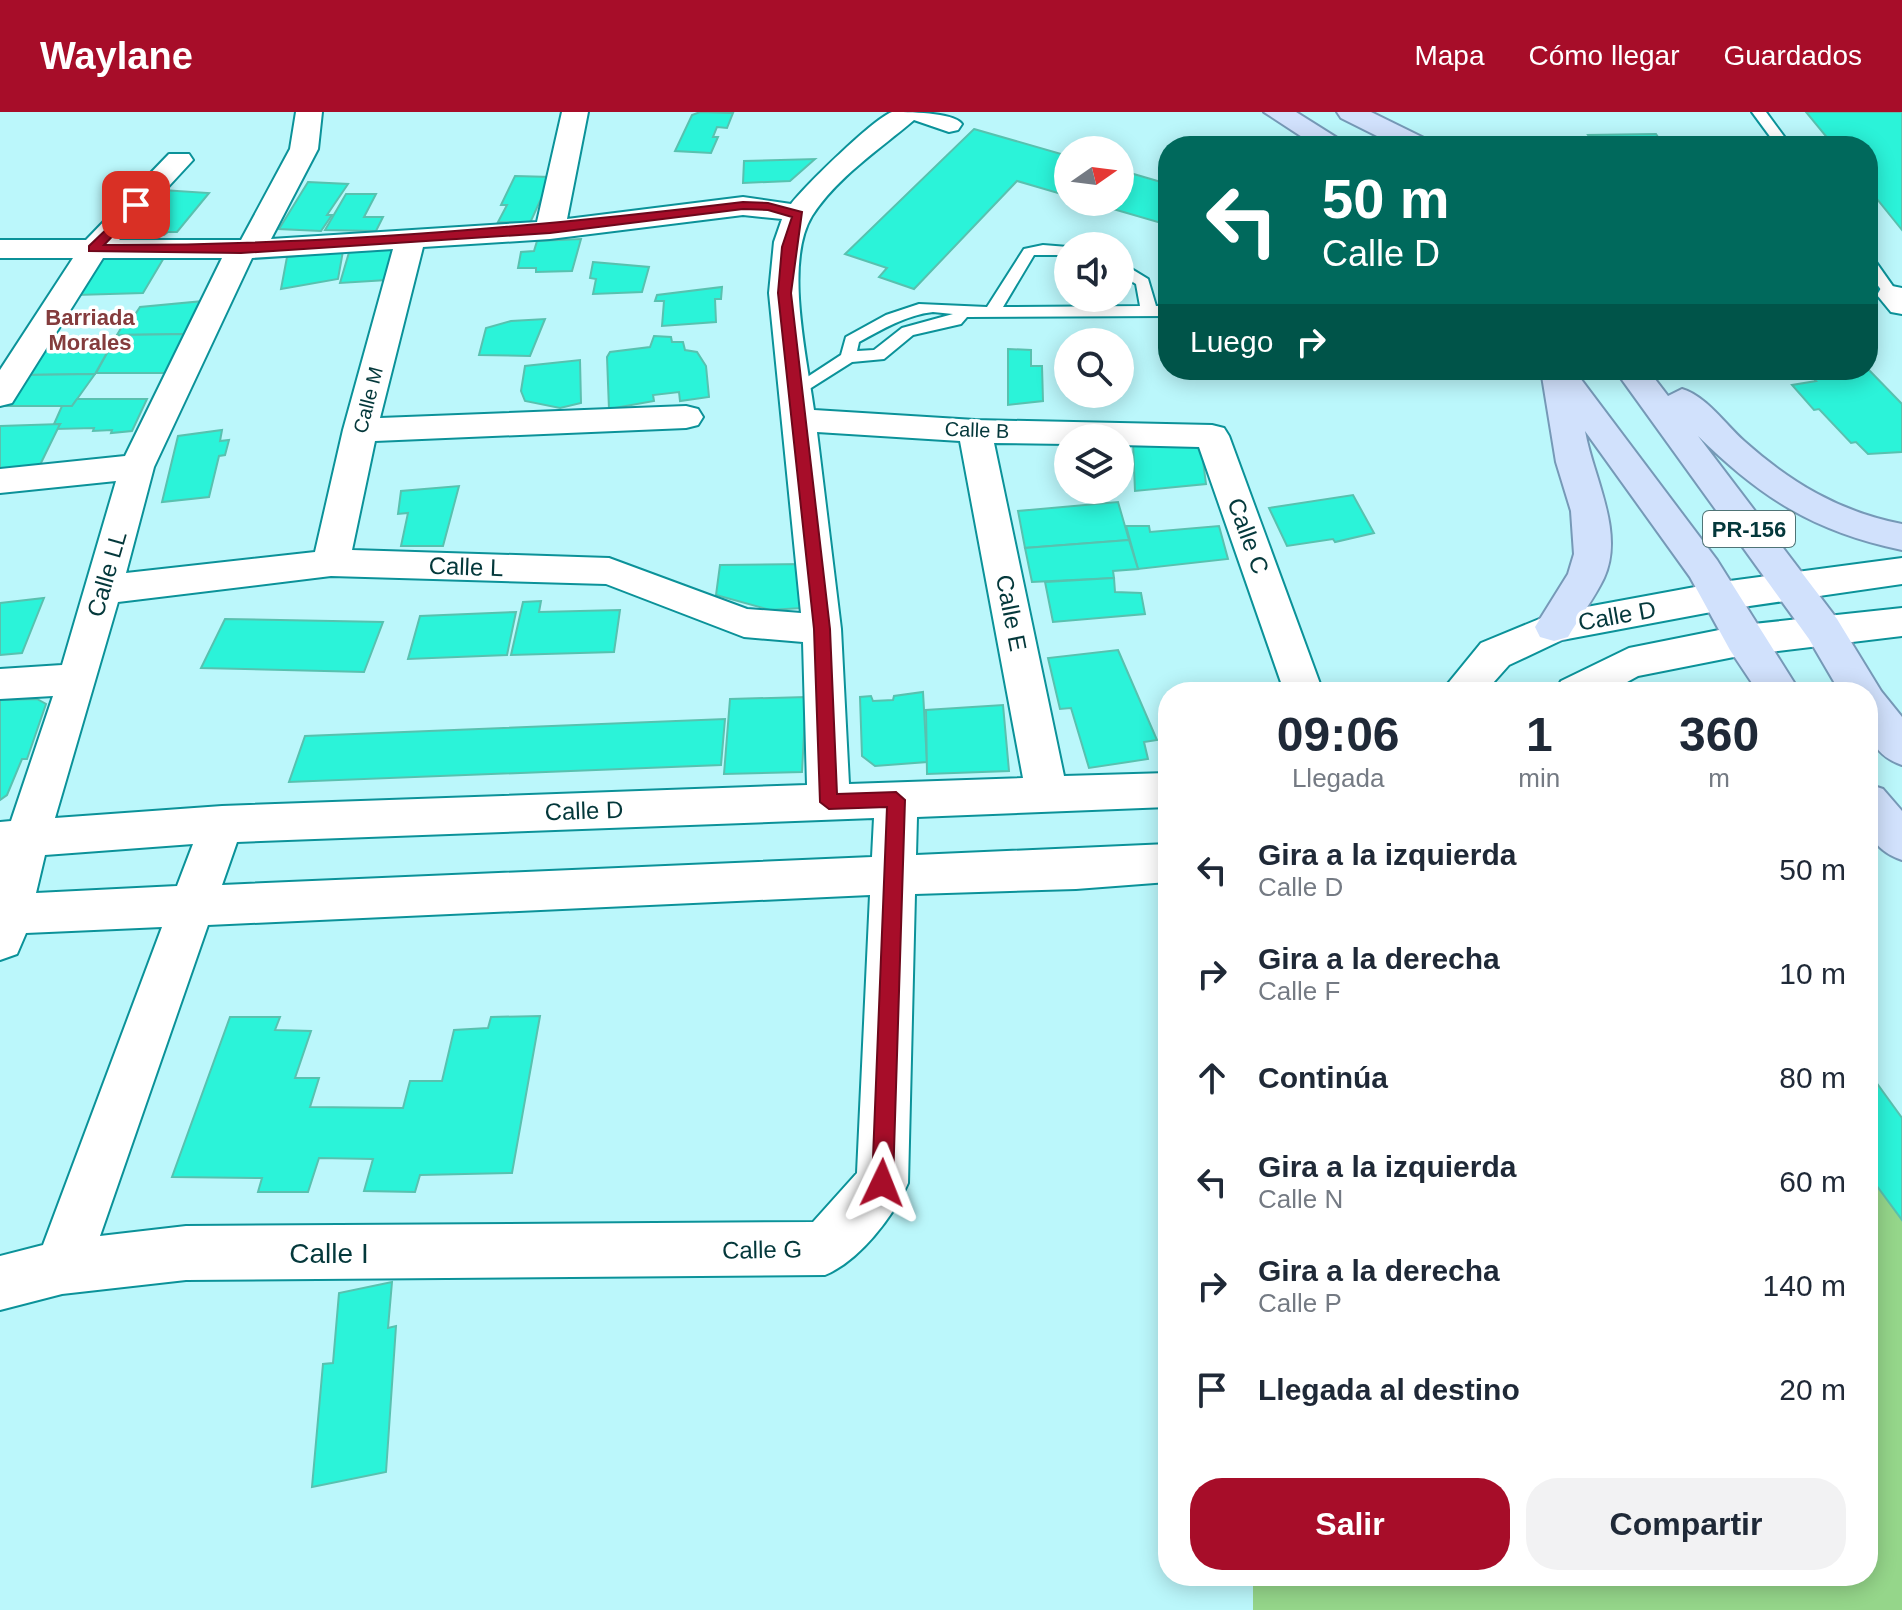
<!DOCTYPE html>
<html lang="es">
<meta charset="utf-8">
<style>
:root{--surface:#fff;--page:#f2f2f3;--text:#1f2937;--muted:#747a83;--accent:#a70d29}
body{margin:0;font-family:Arial,sans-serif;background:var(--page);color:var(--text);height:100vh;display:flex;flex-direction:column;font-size:30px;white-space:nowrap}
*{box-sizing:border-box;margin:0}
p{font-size:26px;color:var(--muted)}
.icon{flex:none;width:44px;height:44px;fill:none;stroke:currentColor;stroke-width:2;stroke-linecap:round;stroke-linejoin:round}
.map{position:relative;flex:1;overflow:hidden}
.sheet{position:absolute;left:1158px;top:570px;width:720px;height:904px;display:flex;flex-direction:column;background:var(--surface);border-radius:32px;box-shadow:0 4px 20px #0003}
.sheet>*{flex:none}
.top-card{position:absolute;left:1158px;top:24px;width:720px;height:244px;border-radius:32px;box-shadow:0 4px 20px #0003;background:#00695c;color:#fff;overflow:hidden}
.needle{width:52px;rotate:76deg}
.tools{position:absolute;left:1054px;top:24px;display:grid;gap:16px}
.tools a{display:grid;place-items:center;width:80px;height:80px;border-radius:50%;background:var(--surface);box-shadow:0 4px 20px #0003;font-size:40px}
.pin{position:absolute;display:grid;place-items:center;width:68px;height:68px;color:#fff;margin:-34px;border-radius:16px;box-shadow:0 4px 12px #0006}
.me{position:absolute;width:88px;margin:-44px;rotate:2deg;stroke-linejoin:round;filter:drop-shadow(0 0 6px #0008)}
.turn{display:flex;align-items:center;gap:28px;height:168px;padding:0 32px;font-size:36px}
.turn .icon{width:104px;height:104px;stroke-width:2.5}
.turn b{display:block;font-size:56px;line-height:68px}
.then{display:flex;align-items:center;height:76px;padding:0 32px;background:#0003;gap:16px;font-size:30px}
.eta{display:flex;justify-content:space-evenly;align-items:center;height:136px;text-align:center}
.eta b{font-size:48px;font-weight:800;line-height:56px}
.action{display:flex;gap:16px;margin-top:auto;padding:16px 32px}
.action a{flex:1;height:92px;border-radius:32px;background:var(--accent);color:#fff;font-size:32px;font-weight:800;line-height:92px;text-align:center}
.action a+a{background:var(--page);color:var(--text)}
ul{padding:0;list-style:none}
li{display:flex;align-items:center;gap:24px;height:104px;padding:0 32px}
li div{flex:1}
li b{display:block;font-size:30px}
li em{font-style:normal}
header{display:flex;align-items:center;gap:48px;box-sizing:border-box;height:112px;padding:0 40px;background:var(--accent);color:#fff}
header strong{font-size:38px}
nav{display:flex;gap:44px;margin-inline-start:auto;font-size:28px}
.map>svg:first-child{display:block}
</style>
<header>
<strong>Waylane</strong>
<nav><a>Mapa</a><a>Cómo llegar</a><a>Guardados</a></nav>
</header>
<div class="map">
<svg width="1902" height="1498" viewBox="0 0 1902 1498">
<rect width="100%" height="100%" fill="#bbf7fb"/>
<!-- green -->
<path fill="#95d68a" d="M1868,1062l34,46v390h-649v-34h615z"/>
<!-- building -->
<g fill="#2bf3d9" stroke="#58c1af" stroke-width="2">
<path d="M700,0l33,1 -6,15 -10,-1 -4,10h5l-7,16 -36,-2 17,-36z"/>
<path d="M1806,0h96v118l-34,-42v-42h-34z"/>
<path d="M974,17l94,27v40l-51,-15 -103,108 -35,-12 8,-9 -42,-14z"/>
<path d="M1656,22l8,12h-69l-7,-11z"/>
<path d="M815,47l-25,22 -47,2 1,-22z"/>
<path d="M1120,58l48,14v41l-79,-23h31z"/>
<path d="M515,64l36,1 -21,46 -32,-1 9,-17h-6z"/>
<path d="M308,70l40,2 -21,31h5l-11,16 -42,-2z"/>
<path d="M162,78l47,3 -32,39h-9l-4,3 -40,-2z"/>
<path d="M346,82h30l-12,23h19l-7,14 -51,-1z"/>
<path d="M581,127l-9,32 -36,1v-4h-18l3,-16 13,-1 3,-10z"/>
<path d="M396,134l-9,34 -47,3 10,-34z"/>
<path d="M343,139l-5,28 -57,10 6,-32z"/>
<path d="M165,144l-22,37 -66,2 23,-36z"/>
<path d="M593,150l56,5 -7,25 -49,2 3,-15 -6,-1z"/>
<path d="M722,175l-1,12h-6l1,23 -54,4 2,-25h-9l2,-6z"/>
<path d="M204,189l-15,33 -72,1 11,-19h6l6,-9z"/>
<path d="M545,207l-15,37 -51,-1 7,-27 25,-7z"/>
<path d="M189,222l-23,39h-70l21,-38z"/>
<path d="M654,224l17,1 1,5h11l2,8 12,2 9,14 3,31 -29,4 -1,-9 -26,3 1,6 -45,8 -2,-52 3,-5 40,-5z"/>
<path d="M113,230l-18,32 -72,1 23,-32z"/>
<path d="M1008,237l23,1v16h11l1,35 -35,4z"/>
<path d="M580,248l1,43 -21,5 -35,-7 -4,-10 4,-25z"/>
<path d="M1868,257l34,35v48l-34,2 -12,-12 -5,1 -32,-34 -5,1 -22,-25 24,-4 -11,-11z"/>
<path d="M95,262l-23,32h-71l22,-31z"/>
<path d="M77,287h70l-15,32 -21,2 1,-3 -19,1 1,-3 -38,1 4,-5h-6l8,-18h10z"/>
<path d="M60,312l-21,43 -39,4v-45z"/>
<path d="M222,318l-2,11 9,-1 -4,15 -6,1 -10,41 -47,5 16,-66z"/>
<path d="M1133,330l68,3 5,39 -71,7z"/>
<path d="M459,374l-16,60h-42l7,-33 -10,1 3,-23z"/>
<path d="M1353,383l21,38 -39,9 -2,-3 -46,7 -18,-38z"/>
<path d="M1118,390l11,38 -104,8 -7,-37z"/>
<path d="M1126,414h23l1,6 69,-6 9,33 -90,10z"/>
<path d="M1129,428l9,29 -25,2 1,7 -82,4 -7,-34z"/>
<path d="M805,452l-3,44 -32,2 -54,-15 4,-30z"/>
<path d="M1114,466l1,14 26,1 4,21 -92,8 -8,-40z"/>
<path d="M44,486l-22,55 -22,2v-52z"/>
<path d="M541,489l-2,11 81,-2 -6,42 -103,3 12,-53z"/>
<path d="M516,500l-9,43 -99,4 12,-43z"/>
<path d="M225,507l158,3 -19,50 -163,-4z"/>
<path d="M1118,538l39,90 -13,2 4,17 -59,9 -18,-60 -11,1 -12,-51z"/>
<path d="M923,580l4,70 -52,4 -13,-10 -2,-59 11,-1 2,5 20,-1 1,-4z"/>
<path d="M806,585l-4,75 -78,2 6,-75z"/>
<path d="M0,588l37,-1 9,5 -19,55h-5l-15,36 -7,5z"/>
<path d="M1003,593l6,66 -82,3 -1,-64z"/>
<path d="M725,607l-4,46 -432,17 16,-46z"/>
<path d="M540,904l-28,157 -92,2 -5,17 -51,-1 9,-32 -54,-1 -11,34h-50l4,-14 -90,-1 58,-160h50l-5,13 36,1 -16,47h24l-9,29 93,1 7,-27h32l12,-51 34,-2 3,-11z"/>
<path d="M1868,959l34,47v102l-34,-46z"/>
<path d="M392,1170l-4,46 8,-2 -10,146 -74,15 11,-123 10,-1 6,-70z"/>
</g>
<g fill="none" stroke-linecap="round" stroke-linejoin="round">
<defs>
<g id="lane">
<path d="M1752,0h14l25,34h-14z"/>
<path d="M1043,133l25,2v8h-34l-31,52 137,-1 -4,-22 -16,-10v-12l28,17 8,27h12v10l-201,1 -6,7 -48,11 -29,24 -32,3 -49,31 -6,1 -8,-5 52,-34 5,-18 40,-22 33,-11 68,3 37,-58zM933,200l20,2 -51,14 -28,22 -17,1 2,-9c24,-13 47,-27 74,-30z"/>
<path d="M1868,145l5,1 24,34v6h-10l-19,-26z"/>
</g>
<g id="street">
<path d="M296,0h26l-4,37 -47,90 266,-17 25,-110h26l-21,107 176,-22 48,7c14,-18 82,-85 101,-92 14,0 62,0 70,12l-4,6 -9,2 -35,-12c-34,29 -78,58 -102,96 -28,46 -5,142 2,194l161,10 237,5 12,3 5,8 94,256 -39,-1 -85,-244 -79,-2v-7h-52v6l-74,-1 70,333 104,-3v34l-251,10 -1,38 252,-11v38l-92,7 -161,5 -7,289c-14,33 -49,78 -83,92l-639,5 -124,14 -62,16v-54l43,-11 119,-318 -136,6 -9,21 -17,6v-138l11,-1 42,-125 -53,3v-30l62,-4 54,-184 -116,12v-24l125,-13 97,-198h-119l-91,145 -12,3v-36l73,-112h-73v-18h86l83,-86h20l4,6 -74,80h122l49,-91zM743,103l39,4 -8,23 -5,51 32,320 -54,-4 -138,-51 -257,-8 23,-109 311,-13 12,-3 5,-8 -5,-8 -12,-3 -306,12 43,-171 127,-8zM393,137l-50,181 -28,122 -189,21 28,-106 98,-209zM817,320l143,9 63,337 -174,6 -8,-155zM331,464l275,8 138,53 59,5 4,143 -585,21 -167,12 63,-216zM874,706l-2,39 -650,28 15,-43zM193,732l-16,42 -141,7 9,-38zM870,783l-13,278 -44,49 -627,4 -86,10 108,-311z"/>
<path d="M1892,174l10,2v26l-11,-2 -14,-17 4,-7z"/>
<path d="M1902,446v26l-180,26 -160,30 -53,25 -24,27h-44l40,-49 73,-30 168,-31z"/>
<path d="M1902,496v28l-158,19 -106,21 -29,16h-54l6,-11 68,-33 115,-23z"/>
</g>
<g id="primary">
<path d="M1264,0h32l54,34h-34z"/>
<path d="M1337,0h34l57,28 4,6h-35l-56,-28z"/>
<path d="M1541,258h33l143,190 83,132h-42l-28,-42 -40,-73 -105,-146c8,46 40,101 19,147 -10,21 -25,40 -36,59l-14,4 -14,-4 -5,-10 33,-53 6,-20 -3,-43 -15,-49z"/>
<path d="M1615,258h33l20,26 14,-7c24,7 43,35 62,52 47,42 96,71 158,83v26c-87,-18 -141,-52 -204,-114l139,183 44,72 21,26v48c-37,-13 -34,-40 -34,-73h-28l-31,-53z"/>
<path d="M1868,672l15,5 19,22v49c-40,-14 -34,-40 -34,-76z"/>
</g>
</defs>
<!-- lane casing -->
<use href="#lane" stroke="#0b9299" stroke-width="4"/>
<!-- street casing -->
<use href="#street" stroke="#0b9299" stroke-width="4"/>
<!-- primary casing -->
<use href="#primary" stroke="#7699b7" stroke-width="4"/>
<!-- lane -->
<use href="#lane" fill="#fff" fill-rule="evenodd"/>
<!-- street -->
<use href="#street" fill="#fff" fill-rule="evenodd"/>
<!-- primary -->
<use href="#primary" fill="#d1e1fc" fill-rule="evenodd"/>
</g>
<!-- route -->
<path fill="#a70d29" stroke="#6d081b" stroke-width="2" d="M136,89l6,4 -2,2 -36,38c214,1 427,-17 639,-43l25,1 34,9 -11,81 39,336 7,165 59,-2 9,8 -12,383 -3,7 -8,3 -7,-3 -3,-7 15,-376 -58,2 -9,-7 -6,-173 -36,-336 4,-46 10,-30 -24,-7 -25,-1 -193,24 -309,20 -152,-2v-5z"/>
<g text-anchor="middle" stroke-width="7" stroke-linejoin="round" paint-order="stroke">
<!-- far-street labels -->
<g font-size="20" fill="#04383b" stroke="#fff">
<text transform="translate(368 288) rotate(-76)" y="7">Calle M</text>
<text transform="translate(977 318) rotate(2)" y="7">Calle B</text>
</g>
<!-- far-neighbourhood labels -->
<g font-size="22" font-weight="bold" fill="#843c3d" stroke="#fff">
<text x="90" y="213">Barriada<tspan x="90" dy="25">Morales</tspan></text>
</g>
<!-- shield labels -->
<rect fill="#fff" stroke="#4f7476" stroke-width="2" x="1703" y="399" width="92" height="36" rx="6"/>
<g font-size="22" font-weight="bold" fill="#04383b">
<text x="1749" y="425">PR-156</text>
</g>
<!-- street labels -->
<g font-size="24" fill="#04383b" stroke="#fff">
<text transform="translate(1248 424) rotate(70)" y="8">Calle C</text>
<text transform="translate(466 455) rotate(2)" y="8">Calle L</text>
<text transform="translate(107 462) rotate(-74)" y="8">Calle LL</text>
<text transform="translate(1011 501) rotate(79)" y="8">Calle E</text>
<text transform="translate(1617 504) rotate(-10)" y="8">Calle D</text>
<text transform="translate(584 699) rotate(-2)" y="8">Calle D</text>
<text transform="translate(762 1138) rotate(-1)" y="8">Calle G</text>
</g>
<!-- near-street labels -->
<g font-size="28" fill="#04383b" stroke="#fff">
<text x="329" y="1151">Calle I</text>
</g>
</g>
</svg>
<div class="tools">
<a><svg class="needle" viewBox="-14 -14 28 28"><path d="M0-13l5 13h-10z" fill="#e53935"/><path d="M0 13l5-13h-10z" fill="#747a83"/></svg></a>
<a><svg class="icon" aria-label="sound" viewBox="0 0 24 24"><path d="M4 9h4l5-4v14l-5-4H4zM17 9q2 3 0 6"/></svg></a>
<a><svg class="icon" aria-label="search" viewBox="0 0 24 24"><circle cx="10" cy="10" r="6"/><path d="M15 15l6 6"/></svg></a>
<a><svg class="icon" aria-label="layers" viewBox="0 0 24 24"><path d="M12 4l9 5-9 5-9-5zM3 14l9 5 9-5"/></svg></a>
</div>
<div class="pin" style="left:136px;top:93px;background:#d93025"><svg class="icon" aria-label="arrive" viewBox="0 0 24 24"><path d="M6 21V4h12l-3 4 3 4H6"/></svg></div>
<svg class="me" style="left:882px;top:1071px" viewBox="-20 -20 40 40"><path d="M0-17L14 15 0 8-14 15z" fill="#a70d29" stroke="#fff" stroke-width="4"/></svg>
<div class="top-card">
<div class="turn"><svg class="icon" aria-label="left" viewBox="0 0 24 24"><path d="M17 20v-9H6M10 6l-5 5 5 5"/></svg><div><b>50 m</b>Calle D</div></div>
<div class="then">Luego<svg class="icon" aria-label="right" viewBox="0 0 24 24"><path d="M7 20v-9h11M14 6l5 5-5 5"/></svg></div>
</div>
<section class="sheet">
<div class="eta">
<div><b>09:06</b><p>Llegada</p></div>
<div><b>1</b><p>min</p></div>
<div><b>360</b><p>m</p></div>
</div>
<ul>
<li><svg class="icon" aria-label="left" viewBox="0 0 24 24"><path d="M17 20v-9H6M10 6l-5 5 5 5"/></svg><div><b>Gira a la izquierda</b><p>Calle D</p></div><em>50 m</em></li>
<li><svg class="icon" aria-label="right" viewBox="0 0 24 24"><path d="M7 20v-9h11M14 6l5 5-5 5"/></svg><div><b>Gira a la derecha</b><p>Calle F</p></div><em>10 m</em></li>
<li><svg class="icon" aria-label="ahead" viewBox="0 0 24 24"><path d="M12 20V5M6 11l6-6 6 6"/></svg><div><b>Continúa</b></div><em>80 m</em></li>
<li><svg class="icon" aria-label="left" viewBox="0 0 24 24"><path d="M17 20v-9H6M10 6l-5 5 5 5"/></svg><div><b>Gira a la izquierda</b><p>Calle N</p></div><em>60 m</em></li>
<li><svg class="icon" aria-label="right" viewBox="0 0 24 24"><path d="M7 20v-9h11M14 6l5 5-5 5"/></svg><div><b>Gira a la derecha</b><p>Calle P</p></div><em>140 m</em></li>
<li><svg class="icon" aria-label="arrive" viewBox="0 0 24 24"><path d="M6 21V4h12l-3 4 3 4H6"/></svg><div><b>Llegada al destino</b></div><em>20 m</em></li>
</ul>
<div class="action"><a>Salir</a><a>Compartir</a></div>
</section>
</div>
